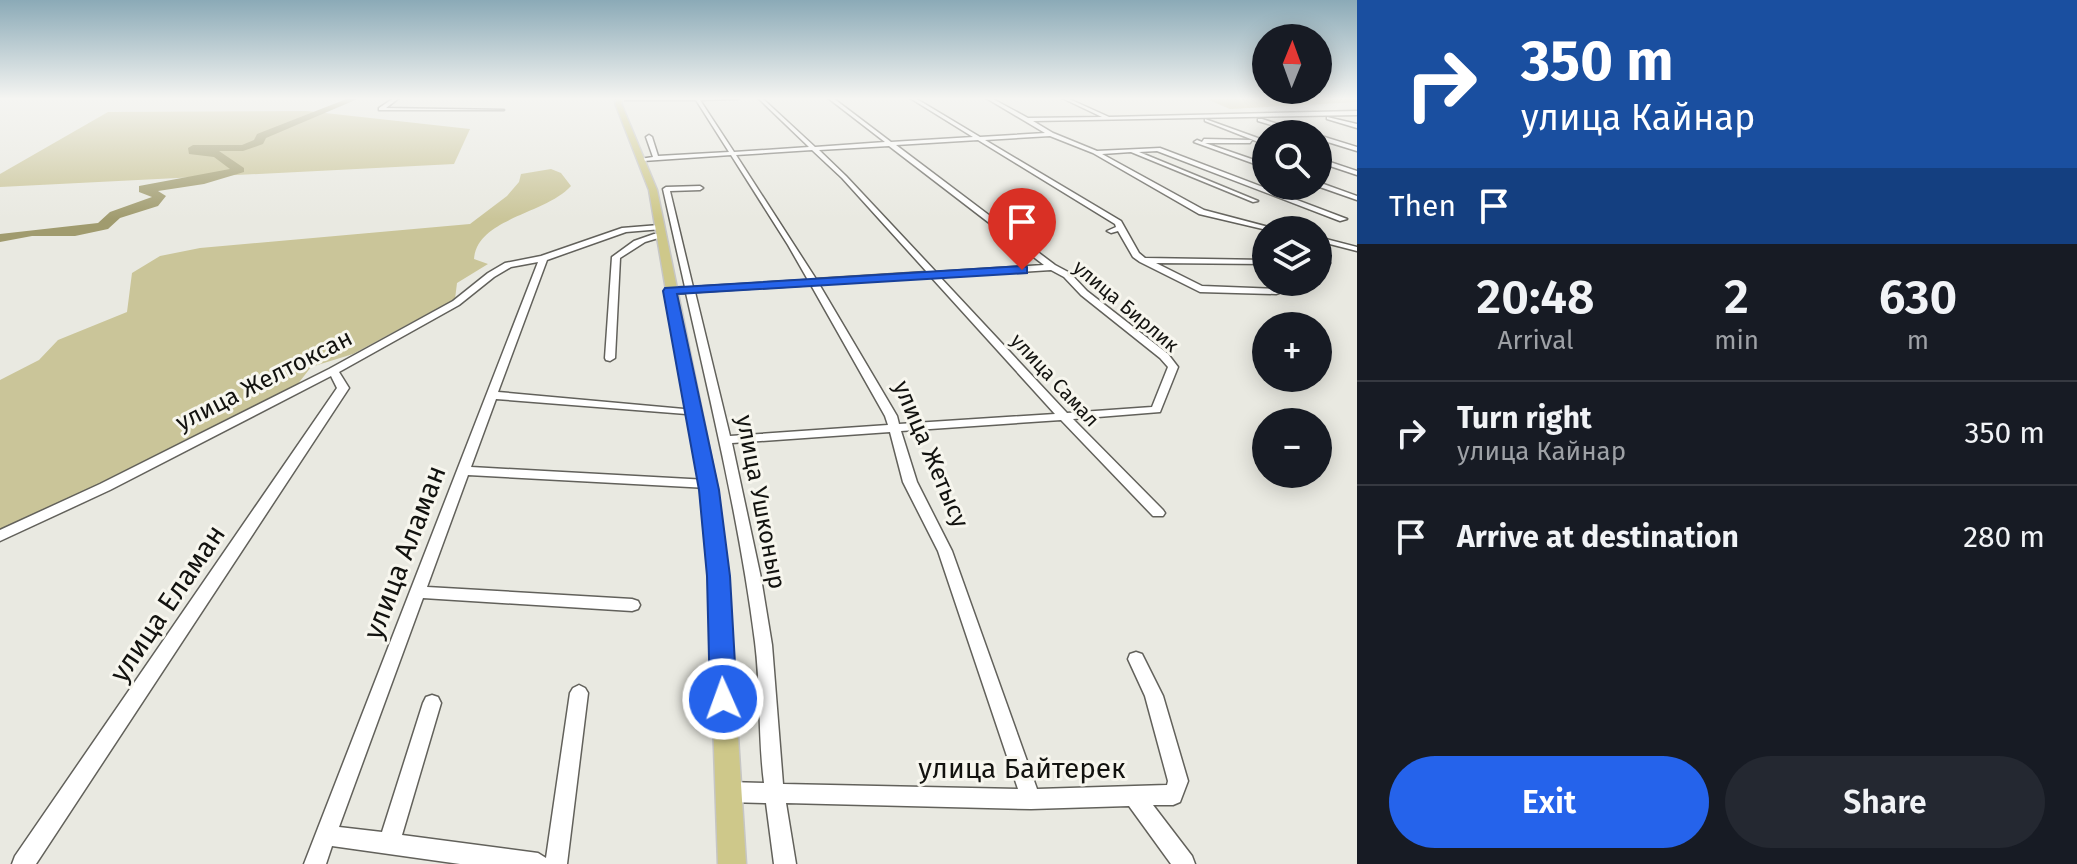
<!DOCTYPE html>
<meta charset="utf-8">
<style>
:root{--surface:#171b24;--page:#242831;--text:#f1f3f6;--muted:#9ea1a6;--line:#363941;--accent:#2563eb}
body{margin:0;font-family:"Fira Sans",sans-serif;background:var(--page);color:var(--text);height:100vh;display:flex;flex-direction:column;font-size:30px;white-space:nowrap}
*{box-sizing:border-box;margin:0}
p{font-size:26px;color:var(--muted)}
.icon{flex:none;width:44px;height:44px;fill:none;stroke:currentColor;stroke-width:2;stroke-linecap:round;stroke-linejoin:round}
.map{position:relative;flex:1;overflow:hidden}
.side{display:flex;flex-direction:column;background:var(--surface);width:720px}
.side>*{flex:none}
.top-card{background:#1a4fa0;color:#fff;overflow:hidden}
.needle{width:52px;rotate:1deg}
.fabs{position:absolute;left:1252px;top:24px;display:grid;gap:16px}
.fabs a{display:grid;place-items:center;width:80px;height:80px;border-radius:50%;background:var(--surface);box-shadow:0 4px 20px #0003;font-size:40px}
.pin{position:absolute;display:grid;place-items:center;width:68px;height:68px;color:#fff;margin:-82px -34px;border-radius:50% 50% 50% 0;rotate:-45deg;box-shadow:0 0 8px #0007}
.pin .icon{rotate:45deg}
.me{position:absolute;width:88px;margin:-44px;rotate:358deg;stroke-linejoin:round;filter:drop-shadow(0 0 6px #0008)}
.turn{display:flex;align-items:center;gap:28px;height:168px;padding:0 32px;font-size:36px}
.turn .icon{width:104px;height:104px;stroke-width:2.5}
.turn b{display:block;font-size:56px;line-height:68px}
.then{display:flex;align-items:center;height:76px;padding:0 32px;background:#0003;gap:16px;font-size:30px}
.eta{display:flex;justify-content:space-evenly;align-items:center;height:136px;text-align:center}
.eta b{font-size:48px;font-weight:600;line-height:56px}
.primary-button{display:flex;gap:16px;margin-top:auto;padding:16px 32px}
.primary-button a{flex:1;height:92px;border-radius:48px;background:var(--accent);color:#fff;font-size:32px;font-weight:600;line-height:92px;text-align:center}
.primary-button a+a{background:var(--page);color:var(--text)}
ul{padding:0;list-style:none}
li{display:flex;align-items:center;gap:24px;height:104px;padding:0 32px;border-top:2px solid var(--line)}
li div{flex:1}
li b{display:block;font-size:30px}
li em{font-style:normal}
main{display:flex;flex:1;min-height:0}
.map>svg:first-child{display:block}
</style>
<main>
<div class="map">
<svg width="1357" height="864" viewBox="0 0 1357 864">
<rect width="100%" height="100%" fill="#e9e9e1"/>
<!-- green -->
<g fill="#cac599">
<path d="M1204,98h153v4l-127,7z"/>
<path d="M307,111l163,18 -16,35 -454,23v-13l108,-62z"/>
<path d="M551,169l10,4 10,13c-25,28 -94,32 -97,73l14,5 -31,19 -2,16 -102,55 -42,13 -14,18 -176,90 -121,54v-149l39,-20 19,-20 69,-28 5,-39 28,-17 40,-8 270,-24 37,-28 12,-14 2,-8z"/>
</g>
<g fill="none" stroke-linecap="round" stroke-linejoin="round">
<!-- river -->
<path fill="#a09b6e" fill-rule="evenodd" d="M349,98h11l-94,40 -3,6 -20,7h-24l25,17v4l-40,12 -46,7 8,5 -8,10 -38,12 -12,11 -33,7h-43l-32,6v-8l98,-11 12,-11 42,-15 -13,-5v-6l91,-17 -16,-12 -25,-3 -1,-6 5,-3h49l12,-5 3,-6z"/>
<defs>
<g id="minor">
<path d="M394,98h5l-13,10 118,2h-125v-2z"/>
<path d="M619,98h121l-2,1 -38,1 34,52 75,-5 -51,-49h4l53,49 70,-5 -57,-44h5l58,44 82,-5 -63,-39h5l65,39 65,-4 -59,-35h5l37,20 74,-1 -40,-19h5l42,19 248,-6v4l-324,6 20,12 44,18 63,-3 187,71 -7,2 -183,-70 -18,1 119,49 -5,1 -122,-50 -29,2 102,56 76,20h-13l-68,-16 -106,-61 -43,-17 -65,4 136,81 18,32 6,5 121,2v4l-110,-1 46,23 77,3v4l-3,1 -76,-2 -60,-30 -7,-5 -15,-26 -7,2 -4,-2 9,-4 -1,-3 -137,-84 -82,5 159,120 15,8 17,18 81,63 10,13 -18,45 -87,7 90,91 2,3 -2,3h-10l-92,-96 -160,11 16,51 35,69 85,238 130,-4 1,-4 -23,-85 -17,-37 2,-5 6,-2 6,2 21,42 25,85 -8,21 -7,3h-20l39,51 3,8h-24l-42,-58 -98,3 -245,-6 10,61h-22l-8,-61 -39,-1 -7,-3 -3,-7 3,-7 7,-3 37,1c-6,-46 -3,-94 -9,-141 -15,-118 -43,-234 -69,-349l-16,1 -4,-3 4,-3 15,-1 -22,-98 3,-2 34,-1 3,2 -3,2 -30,1 23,96 115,-7 -20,-35 -57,-90 -88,6 -3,-2 13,-2 -7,-20 3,-2 3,2 6,19 71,-4 -33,-52h-79zM889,146l155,119 -108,7 -90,-96 -27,-26zM812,150l30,28 85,94 -111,7 -80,-124zM1051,270l13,7 17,18 79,63 8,9 -16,40 -85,6 -127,-136zM931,277l124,137 -156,10 -2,-8 -78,-132zM811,285l74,131 3,9 -158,11 -35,-144zM890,432l13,50 35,69 80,238 -235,-5 -11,-139 -11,-67 -29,-135z"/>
<path d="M1327,117l30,7v4l-30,-9z"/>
<path d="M1205,119l61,22v4l-61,-24z"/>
<path d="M1258,119h4l48,15h-9l-43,-13z"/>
<path d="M1318,135l39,12v4l-39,-12z"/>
<path d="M1204,139l48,1 -2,3h-45l61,21v4l-72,-26 3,-2 5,2z"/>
<path d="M1318,158l39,13v4l-39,-13z"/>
<path d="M1318,182l39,14v4l-40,-14z"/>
<path d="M659,225l4,2 -1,2 -36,3 -79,28 -49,132 197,18 6,3 -2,2 -203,-16 -25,68 237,13 7,4 -7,4 -240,-13 -41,112 205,12 6,2 2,4 -2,4 -6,2 -209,-13 -84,229 43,5 41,-129 3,-6 6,-2 6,2 3,6 -39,132 136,18 8,5 24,-165 3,-5 6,-3 6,3 3,5 -21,171h-107l-128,-18 -6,18h-22l234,-602 -27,5 -17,10 -35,28 -120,67 10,16 -313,476h-24l3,-8 322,-468 -6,-12 -221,114 -110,51v-11l100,-46 229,-115 124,-68 35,-28 17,-10 36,-7 81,-28z"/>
<path d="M654,234h7l4,2 -20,6 -25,16 -5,100 -5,3 -4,-1 -1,-2 7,-101 22,-16z"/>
<path d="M1318,237l39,10v4l-39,-10z"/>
<path d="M1318,261h8l4,2 -4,2h-8z"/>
</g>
<path id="major" d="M618,98h6l-3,5 36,87 61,300 10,86 18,288h-28l-10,-288 -8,-86 -51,-300 -34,-87z"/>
</defs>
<!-- minor casing -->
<use href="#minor" stroke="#62615b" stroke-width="3"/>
<!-- major casing -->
<use href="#major" stroke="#c6c6c5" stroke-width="3"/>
<!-- minor -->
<use href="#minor" fill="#fff" fill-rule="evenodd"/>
<!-- major -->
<use href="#major" fill="#cec88a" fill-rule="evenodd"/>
</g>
<!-- sky -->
<linearGradient id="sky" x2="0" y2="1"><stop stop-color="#8baab7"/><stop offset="0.45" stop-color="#f5f5f2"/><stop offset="1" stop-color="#f5f5f2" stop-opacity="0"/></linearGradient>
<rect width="1357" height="219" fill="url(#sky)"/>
<!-- route -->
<path fill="#2563eb" stroke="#184099" stroke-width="2" d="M1022,266l5,1v6l-350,21 42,196 11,86 7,123 -4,9 -10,3 -9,-3 -4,-9 -3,-123 -8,-86 -36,-199 2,-3z"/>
<g text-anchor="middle" stroke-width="6" stroke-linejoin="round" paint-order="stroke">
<!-- far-street labels -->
<g font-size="20" fill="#12120f" stroke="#f7f6ee">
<text transform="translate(1126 306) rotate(40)" y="7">улица Бирлик</text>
<text transform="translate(1055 380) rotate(47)" y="7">улица Самал</text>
</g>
<!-- street labels -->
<g font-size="24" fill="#12120f" stroke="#f7f6ee">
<text transform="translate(264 380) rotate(-27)" y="8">улица Желтоксан</text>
<text transform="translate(931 454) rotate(67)" y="8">улица Жетысу</text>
<text transform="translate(761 502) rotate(79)" y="8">улица Ушконыр</text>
</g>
<!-- near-street labels -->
<g font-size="28" fill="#12120f" stroke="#f7f6ee">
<text transform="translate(404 552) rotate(-69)" y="10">улица Аламан</text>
<text transform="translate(167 603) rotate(-56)" y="10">улица Еламан</text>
<text x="1022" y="778">улица Байтерек</text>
</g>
</g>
</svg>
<div class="fabs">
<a><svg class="needle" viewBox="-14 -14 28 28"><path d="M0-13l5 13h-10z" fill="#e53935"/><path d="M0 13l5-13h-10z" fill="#9ea1a6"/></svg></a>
<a><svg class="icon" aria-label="search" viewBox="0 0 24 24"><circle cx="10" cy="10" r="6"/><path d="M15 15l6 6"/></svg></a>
<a><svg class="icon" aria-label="layers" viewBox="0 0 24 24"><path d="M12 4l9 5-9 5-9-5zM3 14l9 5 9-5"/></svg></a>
<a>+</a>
<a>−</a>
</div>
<div class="pin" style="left:1022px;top:270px;background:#d93025"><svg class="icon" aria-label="arrive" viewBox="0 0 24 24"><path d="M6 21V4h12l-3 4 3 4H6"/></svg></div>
<svg class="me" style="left:723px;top:699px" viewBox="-20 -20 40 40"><circle r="17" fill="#2563eb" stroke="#fff" stroke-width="3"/><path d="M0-11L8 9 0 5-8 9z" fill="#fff"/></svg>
</div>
<section class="side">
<div class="top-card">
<div class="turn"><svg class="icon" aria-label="right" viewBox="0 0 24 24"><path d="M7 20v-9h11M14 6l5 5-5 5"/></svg><div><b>350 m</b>улица Кайнар</div></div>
<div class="then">Then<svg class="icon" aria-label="arrive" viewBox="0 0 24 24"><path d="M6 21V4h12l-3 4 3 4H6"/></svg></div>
</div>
<div class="eta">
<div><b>20:48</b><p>Arrival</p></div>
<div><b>2</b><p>min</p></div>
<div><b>630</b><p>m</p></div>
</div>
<ul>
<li><svg class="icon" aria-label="right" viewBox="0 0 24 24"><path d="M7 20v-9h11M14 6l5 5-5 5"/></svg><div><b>Turn right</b><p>улица Кайнар</p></div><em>350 m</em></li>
<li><svg class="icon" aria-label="arrive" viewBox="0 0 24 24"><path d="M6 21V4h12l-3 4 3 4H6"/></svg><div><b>Arrive at destination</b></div><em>280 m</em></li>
</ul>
<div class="primary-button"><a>Exit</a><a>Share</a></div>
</section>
</main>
